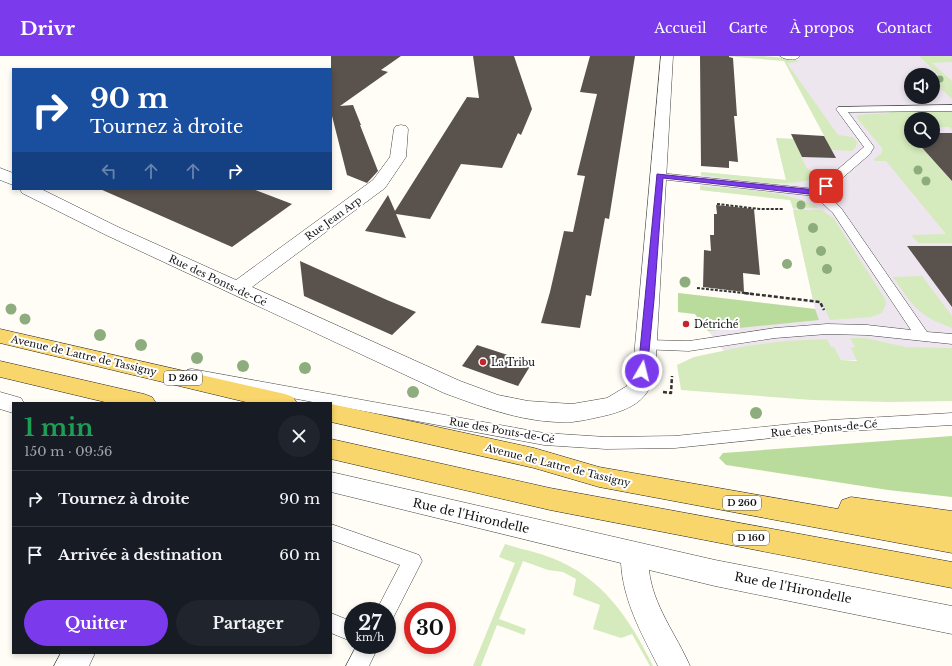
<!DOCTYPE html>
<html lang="fr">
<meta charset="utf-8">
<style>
:root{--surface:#171b24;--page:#20242c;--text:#f1f3f6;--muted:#9ea1a6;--line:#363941;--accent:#7c3aed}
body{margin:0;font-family:"Libre Baskerville",serif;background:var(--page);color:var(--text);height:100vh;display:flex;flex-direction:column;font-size:15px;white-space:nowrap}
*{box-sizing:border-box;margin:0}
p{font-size:13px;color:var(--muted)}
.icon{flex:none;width:22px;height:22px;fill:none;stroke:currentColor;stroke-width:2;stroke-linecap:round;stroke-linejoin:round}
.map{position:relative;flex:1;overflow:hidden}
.details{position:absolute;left:12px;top:346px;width:320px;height:252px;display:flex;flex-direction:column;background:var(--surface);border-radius:0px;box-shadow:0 2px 6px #0003}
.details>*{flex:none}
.guide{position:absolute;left:12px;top:12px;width:320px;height:122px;border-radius:0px;box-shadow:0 2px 6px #0003;background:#1a4fa0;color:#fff;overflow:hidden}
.controls{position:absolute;left:904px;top:12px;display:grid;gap:8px}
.controls a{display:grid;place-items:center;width:36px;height:36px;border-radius:50%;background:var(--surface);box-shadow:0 2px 6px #0003;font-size:20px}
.speed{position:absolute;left:344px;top:546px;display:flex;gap:8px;font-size:20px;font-weight:700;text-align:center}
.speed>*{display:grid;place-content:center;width:52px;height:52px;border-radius:50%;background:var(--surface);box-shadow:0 2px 6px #0003;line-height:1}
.speed small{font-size:10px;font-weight:400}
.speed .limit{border:6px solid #d22;background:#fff;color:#111}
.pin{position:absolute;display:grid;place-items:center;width:34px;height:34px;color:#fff;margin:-17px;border-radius:8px;box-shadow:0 2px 6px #0006}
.me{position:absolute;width:44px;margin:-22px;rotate:8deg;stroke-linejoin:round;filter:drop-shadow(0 0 3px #0008)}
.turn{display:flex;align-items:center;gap:14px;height:84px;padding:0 12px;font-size:18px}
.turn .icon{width:52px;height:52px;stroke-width:2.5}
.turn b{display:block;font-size:28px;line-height:34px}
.lanes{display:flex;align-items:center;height:38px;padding:0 12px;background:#0003;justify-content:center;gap:20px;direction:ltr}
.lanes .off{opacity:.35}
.round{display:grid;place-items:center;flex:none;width:42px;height:42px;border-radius:21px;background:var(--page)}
.summary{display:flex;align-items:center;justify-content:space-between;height:68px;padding:0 12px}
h1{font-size:24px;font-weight:700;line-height:30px;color:#1e9e55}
.button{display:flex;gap:8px;margin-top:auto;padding:8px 12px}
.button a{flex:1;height:46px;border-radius:24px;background:var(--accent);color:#fff;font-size:16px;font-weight:700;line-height:46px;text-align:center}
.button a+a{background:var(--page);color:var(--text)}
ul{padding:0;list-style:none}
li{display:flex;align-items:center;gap:12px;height:56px;padding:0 12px;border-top:1px solid var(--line)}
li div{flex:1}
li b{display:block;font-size:15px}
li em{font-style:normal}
header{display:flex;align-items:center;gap:24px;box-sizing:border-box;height:56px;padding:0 20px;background:var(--accent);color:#fff}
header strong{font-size:19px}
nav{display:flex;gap:22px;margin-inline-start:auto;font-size:14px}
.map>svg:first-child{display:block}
</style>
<header>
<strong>Drivr</strong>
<nav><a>Accueil</a><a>Carte</a><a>À propos</a><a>Contact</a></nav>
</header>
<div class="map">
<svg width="952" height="610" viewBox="0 0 952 610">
<rect width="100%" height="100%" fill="#fffdf5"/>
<!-- industrial -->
<path fill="#eee6ef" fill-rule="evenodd" d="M794,0h158v305l-222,-2 -35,-45 -17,-2v-19l137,16 -24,-109 -91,-10 1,-18 85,8 -10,-42 51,3 -43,-81h13zM911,19h22v22h-22zM911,63h22v22h-22z"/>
<!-- green -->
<g fill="#d5ebbd">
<path d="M725,0h39l32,3 2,3 -11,1 51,72 15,2 4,5 -1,5 -4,4 -54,-3c8,19 6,23 27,27 -39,16 -84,4 -124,0v-3l85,8 -10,-42 51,3 -43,-80z"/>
<path d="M914,0h38v6l-20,1 20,18v18l-19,-18v-6h6l-20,-19z"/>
<path d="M890,56h26l7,7h-12v22h5l36,40v62h-34l-7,-8 35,-1 -60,-73h-11l-1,-2 8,-6v-5l-25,-30v-3l32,-2z"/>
<path d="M921,56h31v18l-2,-3h-13l-4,-4v-4h-4z"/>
<path d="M700,130c37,4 87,3 119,22h-26l-3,-8 -90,-10z"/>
<path d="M793,154h29l12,9 51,80 1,5 -4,9 -11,4 -41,3 -8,-18 -9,-2z"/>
<path d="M922,220l30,40v12c-35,-13 -39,-22 -59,-51z"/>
<path d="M850,282h15l41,9 46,1v53l-63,1 -77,-2 -131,-10 -4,-25 17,-8 52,-11 39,-5 42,-2 4,8h3l7,13 16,1 -6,-13 4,-1z"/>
<path d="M505,488c16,5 32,8 47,14 51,20 78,61 101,108h-3l-18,-32 -11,4 -28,-9 7,-24 -27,-10 3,-16 -13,-7 -15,-2 -25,-9 -24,58 27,10 -2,6 -27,-10 -16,41h-8l42,-103 -16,-6z"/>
</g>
<!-- forest -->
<g fill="#b9dc9c">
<path d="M678,237l137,16 4,11 -111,11 -13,-17 -17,-2z"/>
<path d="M952,380v61l-64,-7 -162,-25 -7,-7 4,-5z"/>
</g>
<!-- building -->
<g fill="#5a524d">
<path d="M331,0h70l-20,14 7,2 -48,34 13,-1 8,20h-1l18,46 -11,12 -20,-8 -16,-63z"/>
<path d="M473,0h41l18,53 -11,26 -3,-2 -16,35 -41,-4 -31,55 -34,-5 10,24 -41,-7 23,-36 7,16 72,-114 12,1z"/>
<path d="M590,0h45l-26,163 -4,-1 -14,78 -5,-1 -6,33 -39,-5 9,-31 14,-61 9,1 12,-56 -8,-1 20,-81 -17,-2z"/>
<path d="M700,0h29v1l4,1 4,58h-3l4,46 -9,-1v7l-28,-2z"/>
<path d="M933,77h19v48l-36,-40h17z"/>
<path d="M791,78l33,2 12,22 -34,-1z"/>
<path d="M100,133h153l39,15 -60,43z"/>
<path d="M716,149l38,4 6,66 -17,-2 1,19 -41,-5 1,-37 7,1 -1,-16h4v-21h3z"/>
<path d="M907,190h45v61z"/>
<path d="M300,205l87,39 29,12 -24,23 -88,-39z"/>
<path d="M477,289l55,18 -14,23 -56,-20z"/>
</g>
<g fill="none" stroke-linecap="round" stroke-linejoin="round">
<defs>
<g id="lane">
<path d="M780,0h19v1c-4,4 -15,3 -19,-1z"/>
<path d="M952,49v6l-104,1 26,35 -4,7 -45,39 16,15 86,124 25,2v10l-85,-9 -40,-1 -52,4 -86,13 -49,-2 -2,-4 2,-4 5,-1 44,1 86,-13 52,-4 40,1 44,5 -78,-117 -18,-17 -156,-17 -6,-3 6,-3 156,16 49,-42 -28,-38 2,-2z"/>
<path d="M192,313l352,64 62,4 69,-1 156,-16 121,-7v12l-121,7 -156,16 -69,1 -62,-4 -213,-40v-2h-13l-131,-25 -3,-4 3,-4z"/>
<path d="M331,468l88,31 3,6 -29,57 -6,2v-9h-11l24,-46 -69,-25z"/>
<path d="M331,557l22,9v20l-22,-9z"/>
<path d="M357,589h22l-10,21h-23z"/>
</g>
<g id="street">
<path d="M661,0h12l-17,301c-2,10 -4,31 -11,38 -10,13 -31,19 -46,22 -9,2 -18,4 -27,5 -45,2 -87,-14 -128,-29l-338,-158 -84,-42 -2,-4h21l77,38 118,53 137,-100 17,-23 4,-28 2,-3 5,-1 5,1 2,3 -2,28 -21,31 -133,99 208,94 38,14 30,6 44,3 35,-6 20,-12 7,-29z"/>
<path d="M0,112l13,5v12l-13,-5z"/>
<path d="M0,336l21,6 3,5h-11v10l-13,-4z"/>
<path d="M331,416l384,88 237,46v28l-237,-48 -66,-16c4,36 27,64 41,96h-32c-17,-33 -35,-66 -37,-103l-290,-71z"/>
<path d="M61,597h34l-6,13h-35z"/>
</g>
<g id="primary">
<path d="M0,273l285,65 8,3 4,6h-47l-250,-60z"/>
<path d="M0,305l144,33 8,3 4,6h-47l-109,-26z"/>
<path d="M331,348l203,44 65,19 239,42 4,-9 9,-3 101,14v42l-353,-66 -65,-19 -203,-46z"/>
<path d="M331,383l219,49 402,74v26l-402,-78 -219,-51z"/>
</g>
</defs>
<!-- lane casing -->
<use href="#lane" stroke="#444" stroke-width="1"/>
<!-- street casing -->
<use href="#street" stroke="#444" stroke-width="1"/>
<!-- primary casing -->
<use href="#primary" stroke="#222" stroke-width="1"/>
<!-- path-far2 -->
<path stroke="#333" stroke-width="1.5" stroke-dasharray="2.5 1.5" stroke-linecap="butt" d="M933,71l6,6"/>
<!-- path-far1 -->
<g stroke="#333" stroke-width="2" stroke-dasharray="3 1.5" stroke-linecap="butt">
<path d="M717,148l43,5h23"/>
<path d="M697,232l56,6"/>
</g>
<!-- path -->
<g stroke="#333" stroke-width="2.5" stroke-dasharray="4 2" stroke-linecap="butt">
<path d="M744,237l76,9 4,8"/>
<path d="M663,336l8,1 1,-17"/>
</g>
<!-- lane -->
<use href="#lane" fill="#fff" fill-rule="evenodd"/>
<!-- street -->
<use href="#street" fill="#fff" fill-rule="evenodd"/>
<!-- primary -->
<use href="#primary" fill="#f9d66b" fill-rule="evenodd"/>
</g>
<!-- trees -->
<g fill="#8dad7f">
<circle cx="940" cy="23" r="3.5"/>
<circle cx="918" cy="114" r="4.5"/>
<circle cx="926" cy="125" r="4.5"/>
<circle cx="801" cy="149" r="4.5"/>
<circle cx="813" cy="172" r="5"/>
<circle cx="821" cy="195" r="5"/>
<circle cx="787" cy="208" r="5"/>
<circle cx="827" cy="213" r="5"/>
<circle cx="685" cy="226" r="5.5"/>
<circle cx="11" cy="253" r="5.5"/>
<circle cx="25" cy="263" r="5.5"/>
<circle cx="100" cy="279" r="6"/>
<circle cx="141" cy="289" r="6"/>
<circle cx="197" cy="302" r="6"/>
<circle cx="243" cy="310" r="6"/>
<circle cx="305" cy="312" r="6"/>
<circle cx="413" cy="336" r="6"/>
<circle cx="756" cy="357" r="6"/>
</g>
<!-- route -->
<path fill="#7c3aed" stroke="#51269a" d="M657,118l159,16 7,-6 6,2 -11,9 -155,-17 -9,122 -7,71 -5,4 -4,-4z"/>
<!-- markers -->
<g fill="#c4262e" stroke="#fff" stroke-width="1.5">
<circle cx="686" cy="268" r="4"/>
<circle cx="483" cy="306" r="4"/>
</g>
<g text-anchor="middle" stroke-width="4" stroke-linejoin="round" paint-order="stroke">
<!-- shield labels -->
<g fill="#fff" stroke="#585858" stroke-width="1">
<rect x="164" y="315" width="38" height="14" rx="3"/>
<rect x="723" y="440" width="38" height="14" rx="3"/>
<rect x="733" y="475" width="36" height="14" rx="3"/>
</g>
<g font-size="9" font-weight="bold" fill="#111">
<text x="183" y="325">D 260</text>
<text x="742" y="450">D 260</text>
<text x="751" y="485">D 160</text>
</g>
<!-- street labels -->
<g font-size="10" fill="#111" stroke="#fff">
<text transform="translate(333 162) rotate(-36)" y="4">Rue Jean Arp</text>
<text transform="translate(218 224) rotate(25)" y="4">Rue des Ponts-de-Cé</text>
<text transform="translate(84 299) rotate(13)" y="4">Avenue de Lattre de Tassigny</text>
<text transform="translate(824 372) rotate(-5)" y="4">Rue des Ponts-de-Cé</text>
<text transform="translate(502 374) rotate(10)" y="4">Rue des Ponts-de-Cé</text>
<text transform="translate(558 409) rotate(14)" y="4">Avenue de Lattre de Tassigny</text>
</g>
<!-- poi labels -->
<g font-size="10" fill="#111" stroke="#fff" text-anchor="start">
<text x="694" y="272">Détriché</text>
<text x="491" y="310">La Tribu</text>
</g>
<!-- near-street labels -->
<g font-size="12" fill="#111" stroke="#fff">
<text transform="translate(471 460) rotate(13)" y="4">Rue de l'Hirondelle</text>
<text transform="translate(793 532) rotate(11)" y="4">Rue de l'Hirondelle</text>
</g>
</g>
</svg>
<div class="controls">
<a><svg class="icon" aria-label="sound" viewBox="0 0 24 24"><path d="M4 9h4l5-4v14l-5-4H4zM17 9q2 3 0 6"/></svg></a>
<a><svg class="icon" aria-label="search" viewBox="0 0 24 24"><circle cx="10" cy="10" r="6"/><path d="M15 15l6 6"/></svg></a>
</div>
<div class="speed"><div>27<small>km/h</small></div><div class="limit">30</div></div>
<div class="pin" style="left:826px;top:130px;background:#d93025"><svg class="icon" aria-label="arrive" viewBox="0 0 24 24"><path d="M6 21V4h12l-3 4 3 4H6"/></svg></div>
<svg class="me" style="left:642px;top:315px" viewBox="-20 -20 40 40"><circle r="17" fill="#7c3aed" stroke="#fff" stroke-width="3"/><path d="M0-11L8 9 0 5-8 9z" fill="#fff"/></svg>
<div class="guide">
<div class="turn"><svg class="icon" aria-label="right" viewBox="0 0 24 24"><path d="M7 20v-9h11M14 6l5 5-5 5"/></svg><div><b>90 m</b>Tournez à droite</div></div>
<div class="lanes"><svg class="icon off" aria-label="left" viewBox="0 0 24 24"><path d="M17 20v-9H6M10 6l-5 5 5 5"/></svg><svg class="icon off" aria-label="ahead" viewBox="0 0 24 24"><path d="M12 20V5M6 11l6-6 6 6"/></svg><svg class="icon off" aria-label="ahead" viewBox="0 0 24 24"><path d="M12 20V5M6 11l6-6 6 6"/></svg><svg class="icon" aria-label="right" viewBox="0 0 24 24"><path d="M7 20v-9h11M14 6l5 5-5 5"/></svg></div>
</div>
<section class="details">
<div class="summary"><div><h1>1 min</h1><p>150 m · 09:56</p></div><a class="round"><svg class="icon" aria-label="close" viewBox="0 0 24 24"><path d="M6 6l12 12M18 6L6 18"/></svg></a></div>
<ul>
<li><svg class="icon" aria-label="right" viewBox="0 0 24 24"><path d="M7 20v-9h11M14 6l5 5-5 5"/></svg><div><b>Tournez à droite</b></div><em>90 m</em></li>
<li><svg class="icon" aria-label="arrive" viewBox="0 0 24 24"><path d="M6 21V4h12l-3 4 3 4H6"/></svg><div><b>Arrivée à destination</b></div><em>60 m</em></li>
</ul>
<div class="button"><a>Quitter</a><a>Partager</a></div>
</section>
</div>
